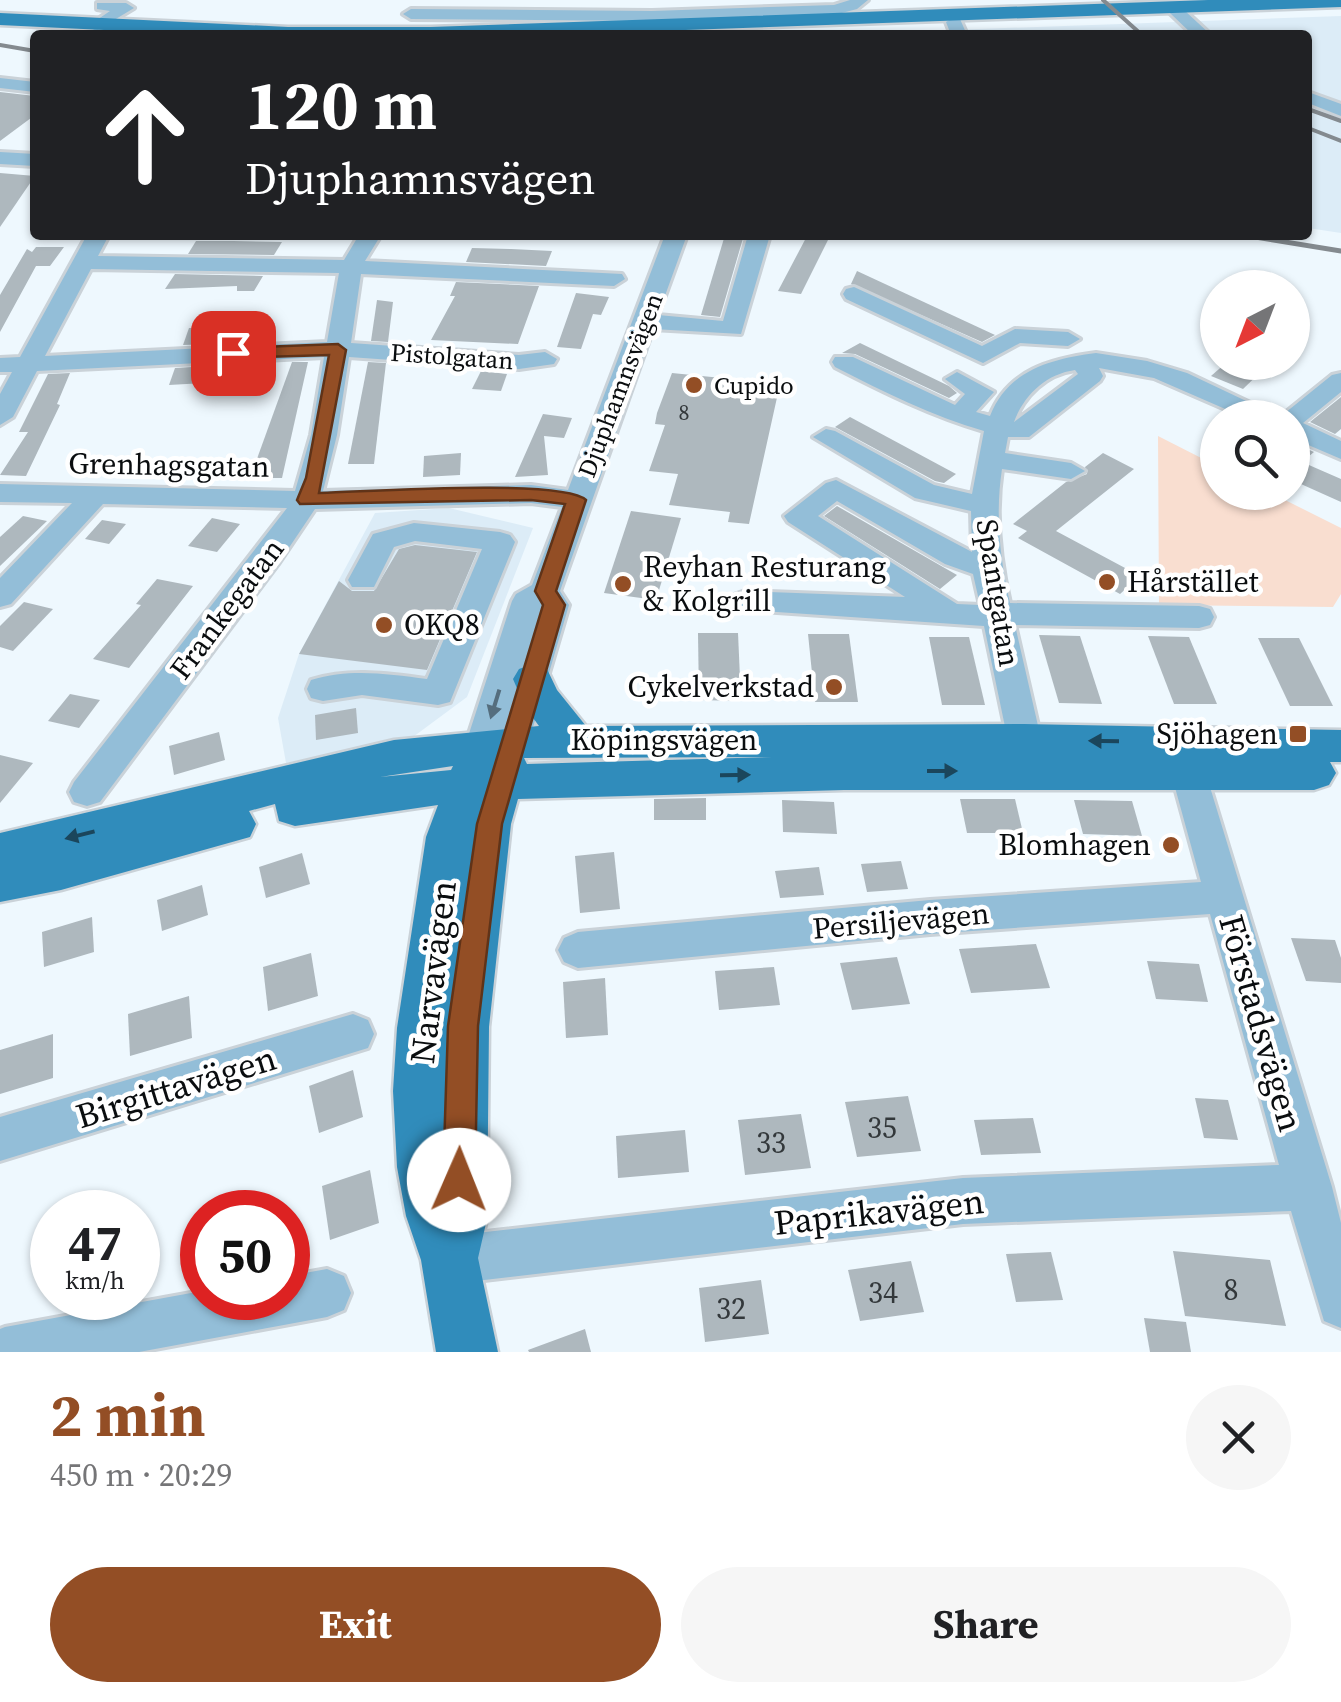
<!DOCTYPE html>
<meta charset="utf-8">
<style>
:root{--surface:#fff;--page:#f6f6f6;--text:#202124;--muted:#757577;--accent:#934e25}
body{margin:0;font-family:"Source Serif 4",serif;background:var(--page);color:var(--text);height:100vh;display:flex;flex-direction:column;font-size:38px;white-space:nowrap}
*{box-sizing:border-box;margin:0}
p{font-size:32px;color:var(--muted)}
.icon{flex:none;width:55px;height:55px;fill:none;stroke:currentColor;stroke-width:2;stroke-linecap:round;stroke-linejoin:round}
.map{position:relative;height:1352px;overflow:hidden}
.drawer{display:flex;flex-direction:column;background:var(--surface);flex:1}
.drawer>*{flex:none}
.hud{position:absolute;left:30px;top:30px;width:1282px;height:210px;border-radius:10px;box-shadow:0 2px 8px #0004;background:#202124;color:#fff;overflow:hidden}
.needle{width:65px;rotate:222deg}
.buttons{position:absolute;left:1200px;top:270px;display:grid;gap:20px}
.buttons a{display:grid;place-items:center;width:110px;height:110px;border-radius:50%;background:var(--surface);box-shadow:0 2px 8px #0004;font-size:50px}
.speed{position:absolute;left:30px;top:1190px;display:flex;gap:20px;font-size:50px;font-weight:700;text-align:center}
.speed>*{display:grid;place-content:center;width:130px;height:130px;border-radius:50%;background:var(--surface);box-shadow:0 2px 8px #0004;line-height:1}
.speed small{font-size:25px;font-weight:400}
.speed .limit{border:15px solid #d22;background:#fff;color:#111}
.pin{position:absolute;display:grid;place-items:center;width:85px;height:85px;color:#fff;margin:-42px;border-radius:20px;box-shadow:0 5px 15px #0006}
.me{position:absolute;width:110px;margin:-55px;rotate:1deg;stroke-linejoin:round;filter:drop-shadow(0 0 8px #0008)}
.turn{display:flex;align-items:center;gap:35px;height:210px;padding:0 50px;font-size:45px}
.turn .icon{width:130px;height:130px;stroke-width:2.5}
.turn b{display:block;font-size:70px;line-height:85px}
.round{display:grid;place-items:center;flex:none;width:105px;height:105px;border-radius:52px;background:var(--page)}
.headline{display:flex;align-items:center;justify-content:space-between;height:170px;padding:0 50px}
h1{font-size:60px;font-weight:700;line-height:75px;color:var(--accent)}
.action{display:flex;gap:20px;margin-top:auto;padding:20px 50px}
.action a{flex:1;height:115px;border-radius:60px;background:var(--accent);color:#fff;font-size:40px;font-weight:700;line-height:115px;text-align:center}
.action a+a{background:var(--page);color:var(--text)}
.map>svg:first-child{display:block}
</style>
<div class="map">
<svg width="1341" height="1352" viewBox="0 0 1341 1352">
<rect width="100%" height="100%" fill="#eef8fe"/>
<!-- built -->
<g fill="#dcecf7">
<path d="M1341,16v217l-33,-5v-193h-358l1,-5z"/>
<path d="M449,508l84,20 -66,169 -54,40 -127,26 -8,-45 21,-64 76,-141z"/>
</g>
<!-- green -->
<path fill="#f9ded0" d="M1158,436l59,30 1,26 53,1 70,35v66l-8,13 -174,-2z"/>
<!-- building -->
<g fill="#aeb8be">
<path d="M0,92l35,4v19l-35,26z"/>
<path d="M0,173l35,3 -35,51z"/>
<path d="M725,235h19l-24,82 -19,-2z"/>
<path d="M807,236l21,4 -27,54 -23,-3z"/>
<path d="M196,241h37l49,1 -8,13 -86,-1z"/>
<path d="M36,247h28l-14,19h-14l-36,66v-37l27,-46 5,3z"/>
<path d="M472,248l39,1 41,2 -6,15 -80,-4z"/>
<path d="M857,271l138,64 -13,7 -131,-58z"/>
<path d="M175,274l88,2 -9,15h-17v-5l-72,3z"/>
<path d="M456,282l83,4 -21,58 -87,-4 24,-44h-5z"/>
<path d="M576,293l33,4 -8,18 -8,-1 -12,35 -24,-2z"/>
<path d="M377,300l16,2 -5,40 -17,-1z"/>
<path d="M222,327l-6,17 -33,1 6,-17z"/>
<path d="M860,343l89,43 8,7 -8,5 -94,-44 -13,-1z"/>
<path d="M292,362h16l-26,116h-32z"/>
<path d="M368,362l18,1 -12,101h-26z"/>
<path d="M1227,362h44l-28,27 -32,-13z"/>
<path d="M209,366l-5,17 -35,2 6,-17z"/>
<path d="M481,371l26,3 -6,17 -29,-2z"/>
<path d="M70,373l-13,31 3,1 -34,71 -26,-1 28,-43h-9l29,-58z"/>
<path d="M672,373l108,11 -31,140 -21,-2 2,-10 -61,-7 9,-31 -29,-3 16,-46 -10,-1 2,-11z"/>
<path d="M1341,397v32l-6,5 -25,-12z"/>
<path d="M543,414l29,4 -8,20 -20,-2 4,39 -33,2z"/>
<path d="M850,417l106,57 -12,9 -9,-2 -100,-54z"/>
<path d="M1292,442l22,10 -12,10 39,17v23l-49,-22z"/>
<path d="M461,453l-1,22 -37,2 1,-21z"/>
<path d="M1103,453l31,16 -78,62 84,45 -20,18 -102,-56 9,-7 -14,-7 53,-42 21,-8 -2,-7z"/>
<path d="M837,506l106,61 14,8 -17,14 -116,-73z"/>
<path d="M631,511l50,7 -25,82 -52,-7z"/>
<path d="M23,516l24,5 -47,45v-29z"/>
<path d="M212,518l28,6 -23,28 -29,-6z"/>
<path d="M102,520l24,4 -17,20 -24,-5z"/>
<path d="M415,545l62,7 -50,118 -128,-16 40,-73 13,10h22l25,-42z"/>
<path d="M157,579l36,7 -64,82 -36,-9 48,-54 -5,-1z"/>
<path d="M24,602l29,7 -40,42 -13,-4v-21z"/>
<path d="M698,633h40l3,68 -42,-1z"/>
<path d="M808,634h41l9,68h-43z"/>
<path d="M1039,635l41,1 22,68 -43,-1z"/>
<path d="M1148,636l41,1 28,67h-43z"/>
<path d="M929,637h40l16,68h-43z"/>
<path d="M1258,638h41l34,68h-43z"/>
<path d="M70,694l30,6 -21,28 -31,-7z"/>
<path d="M356,708l2,25 -42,7 -1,-25z"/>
<path d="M219,732l6,28 -51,15 -5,-29z"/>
<path d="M0,755l33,8 -33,40z"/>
<path d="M706,798v22h-52v-21z"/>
<path d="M960,799h55l8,34h-56z"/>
<path d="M782,800l52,2 3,32 -54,-2z"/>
<path d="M1074,800l58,1 10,35 -59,-2z"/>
<path d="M614,852l6,57 -40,4 -5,-57z"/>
<path d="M302,853l8,31 -44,14 -7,-31z"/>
<path d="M901,861l7,28 -41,3 -6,-28z"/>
<path d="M819,867l5,28 -44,3 -5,-27z"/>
<path d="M202,885l6,30 -46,16 -5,-31z"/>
<path d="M92,917l2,35 -50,15 -2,-35z"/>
<path d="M1291,938l44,2 6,18v25l-35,-2z"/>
<path d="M1036,944l14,44 -79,5 -12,-44z"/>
<path d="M311,953l7,43 -50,15 -5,-44z"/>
<path d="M897,957l13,47 -58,6 -12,-47z"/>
<path d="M1147,961l52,3 9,38 -52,-3z"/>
<path d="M774,967l6,38 -61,5 -4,-39z"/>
<path d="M605,978l3,57 -42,3 -3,-56z"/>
<path d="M189,996l3,42 -62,18 -2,-42z"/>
<path d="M53,1034v44l-53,16v-44z"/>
<path d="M353,1070l10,47 -44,16 -10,-47z"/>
<path d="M908,1096l13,55 -64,6 -12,-55z"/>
<path d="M1195,1098l33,2 10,40 -34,-2z"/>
<path d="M801,1114l10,54 -66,7 -7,-55z"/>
<path d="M1033,1118l8,35 -60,2 -7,-35z"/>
<path d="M685,1130l4,42 -71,6 -2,-42z"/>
<path d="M370,1170l9,53 -49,17 -8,-54z"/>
<path d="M1173,1251l97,9 16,66 -101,-10z"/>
<path d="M1051,1252l12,48 -47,2 -10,-48z"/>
<path d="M911,1261l13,51 -64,9 -12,-51z"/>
<path d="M761,1280l8,54 -64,8 -6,-54z"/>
<path d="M1144,1318l42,4 5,30h-41z"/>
<path d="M585,1329l6,23h-62l-1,-2z"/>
</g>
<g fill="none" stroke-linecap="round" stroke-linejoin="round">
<defs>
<g id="minor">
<path d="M850,0h18l-11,9 -23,6 -182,6 -241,-2 -8,-5 8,-5 241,2 182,-6z"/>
<path d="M97,3h29l8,5 -38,23 -8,-5 22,-15 -13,-2z"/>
<path d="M1178,8l6,2 27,25h-18l-23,-22z"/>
<path d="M954,17l6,2 7,16h-16l-5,-13z"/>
<path d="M0,78l35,4v10l-35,-4z"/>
<path d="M1308,92l33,12v12l-33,-13z"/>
<path d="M0,152l35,2v12l-35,-2z"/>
<path d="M87,235h22l-11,21 246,4 15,-25h22l-16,26 257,13 3,5 -11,7 -253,-12 -10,69 168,12 26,-3 12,7 -3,5 -35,5 -170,-12 -12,78 -14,56 208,-6 37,5 97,-255h22l-29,80 65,6 25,-86h22l-29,99 -88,-5 -93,262 9,14 -43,146 -12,4 -15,-9 -5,9 -12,4 -12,-4 -5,-9 47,-145 4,-7 16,-9 30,-78 -31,-4 -216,6 -37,55 -178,238 -13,4 -13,-4 -5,-10 5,-10 213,-274 -184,-4 -92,100 -11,3v-29l72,-75 -72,-1v-18l295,7 16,-56 13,-78 -287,14 -24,46 -13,8v-31l12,-22h-12v-14l20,-1zM91,269l248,4 -12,69 -282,14z"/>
<path d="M854,287l128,59 33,-17 53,3 12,7 -12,7 -48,-3 -37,20 -137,-64 -3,-5 3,-5z"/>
<path d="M1096,353l51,8 40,12 93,44 52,-42 9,-2v19l-38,31 38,18v18l-49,-21v-20h-46l-92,-40 -55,-10 4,8 -3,5 -71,56h-21l-3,16 66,10 14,8 -14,8 -69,-10c-7,45 -2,91 8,134l189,3 11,3 4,8 -4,8 -11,3 -184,-3 32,140 -5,10 -12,4 -12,-4 -5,-10 -29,-139 -250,-17 -4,-7 4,-7 11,-4 160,6 -117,-75 -4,-6 42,-33 10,-3 136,72 -1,-41 -56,-13 -102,-61 13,-8 9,2 99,54 38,9 12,-63c-52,-15 -100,-39 -149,-64l-3,-5 3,-5h18l102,48 10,-11 -20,-15 12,-7 37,20 -18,20 14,4c18,-46 61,-57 106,-63zM1075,370l3,4 -64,48c10,-27 32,-48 61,-52zM837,501l108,63 28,10 7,31 -23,-1 -139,-88z"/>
<path d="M414,523l86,9 10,3 5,7 -65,160 -12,3 -76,-10 -39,6 -12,-3 -4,-9 4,-9c40,-12 76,-6 116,-1l55,-130 -67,-8 -21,6 -20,40h-22l-4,-7 25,-46z"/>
<path d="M1182,738l12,4 5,9 133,436 9,36v105l-17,-7 -33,-110 -328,13 -513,60 -17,-7 -7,-17 7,-17 17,-7 513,-58 316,-13 -69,-251 -280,20 -352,34 -14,-6 -6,-12 6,-12 14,-6 352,-32 271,-18 -36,-131 5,-9z"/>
<path d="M353,1014l15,6 6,14 -6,14 -368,113v-44z"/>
<path d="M327,1269l17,7 7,17 -7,17 -17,7 -188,35h-139v-23l5,-2 197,-36v7h86v-22z"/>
</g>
<g id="major">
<path d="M1208,0h133v7l-799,28h-334l-208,-10v-12l288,14h143z"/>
<path d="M533,664l14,5 10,21 29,36 438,-2 317,6v32h-11l6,11 -7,12 -15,5h-470l-326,9 -7,25 -22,203 -2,192 -9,39 20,94h-62l-15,-92 -15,-44 -9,-49 -4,-76 4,-63 29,-191 12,-32 -143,21 -16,-5 -4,-17 -26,7 7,13 -6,13 -189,53 -61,12v-69l394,-93 145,-14 -14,-19 -12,-28 6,-10zM772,757l-245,7 -3,-6zM453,766l-2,4 -71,7z"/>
</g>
</defs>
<!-- minor casing -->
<use href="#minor" stroke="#cad2d8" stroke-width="6"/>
<!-- major casing -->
<use href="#major" stroke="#cad2d8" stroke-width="5"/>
<!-- minor -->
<use href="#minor" fill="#93bed8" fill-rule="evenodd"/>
<!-- major -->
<use href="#major" fill="#308cbb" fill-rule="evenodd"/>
<!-- rail-far1 -->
<g stroke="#848a8f" stroke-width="4">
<path d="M1103,0l39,35"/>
<path d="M0,45l35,6"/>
<path d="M1308,109l33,12"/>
<path d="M1308,128l33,13"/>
</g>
<!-- rail -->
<path stroke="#848a8f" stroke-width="5" d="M1243,235l98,16"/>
</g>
<!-- one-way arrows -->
<defs><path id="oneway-solid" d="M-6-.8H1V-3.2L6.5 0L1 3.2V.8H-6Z" transform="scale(2.5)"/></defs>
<use fill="#556e7e" href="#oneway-solid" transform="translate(495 704) rotate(107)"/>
<g fill="#1b465c">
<use href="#oneway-solid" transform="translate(1104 741) rotate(-179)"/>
<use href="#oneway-solid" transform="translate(942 771)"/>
<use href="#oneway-solid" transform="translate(735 775) rotate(-1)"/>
<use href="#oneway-solid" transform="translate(80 835) rotate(166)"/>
</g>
<!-- route -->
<path fill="#934e25" stroke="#603318" stroke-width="2.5" d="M338,344l8,6 -27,143c43,-1 244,-15 267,7l-30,91 9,14 -63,219 -24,202 -3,154 -5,11 -11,5 -11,-5 -5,-11 5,-154 29,-202 66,-219 -8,-14 30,-87 -34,-4 -231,4 -3,-4 9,-22 23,-123 -96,3 -9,-5 9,-5z"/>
<!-- markers -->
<g fill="#934e25" stroke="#fff" stroke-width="4">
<circle cx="694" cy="385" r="10"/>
<circle cx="1107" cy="582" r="10"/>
<circle cx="623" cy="584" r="10"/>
<circle cx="384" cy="625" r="10"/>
<circle cx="834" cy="687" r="10"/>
<rect x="1288" y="724" width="20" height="20" rx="5"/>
<circle cx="1171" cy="845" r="10"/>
</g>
<g text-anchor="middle" stroke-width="9" stroke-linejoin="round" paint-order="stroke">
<!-- far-number labels -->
<g font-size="22" fill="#33383b">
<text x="684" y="420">8</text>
</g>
<!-- far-street labels -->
<g font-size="25" fill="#0a0d0f" stroke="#fff">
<text transform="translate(452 356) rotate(4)" y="9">Pistolgatan</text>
<text transform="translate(620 385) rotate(-69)" y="9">Djuphamnsvägen</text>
</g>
<!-- far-poi labels -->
<g font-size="25" fill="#0a0d0f" stroke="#fff" text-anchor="start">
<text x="714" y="394">Cupido</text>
</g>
<!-- street labels -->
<g font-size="30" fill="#0a0d0f" stroke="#fff">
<text transform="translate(169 465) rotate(1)" y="10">Grenhagsgatan</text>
<text transform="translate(998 593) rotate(81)" y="10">Spantgatan</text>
<text transform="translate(227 609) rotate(-53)" y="10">Frankegatan</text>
<text x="664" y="750">Köpingsvägen</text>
<text transform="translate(901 921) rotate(-5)" y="10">Persiljevägen</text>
</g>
<!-- poi labels -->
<g font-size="30" fill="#0a0d0f" stroke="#fff" text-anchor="start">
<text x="643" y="577">Reyhan Resturang<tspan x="643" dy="34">&amp; Kolgrill</tspan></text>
<text x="1127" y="592">Hårstället</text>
<text x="404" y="635">OKQ8</text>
<text x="814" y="697" text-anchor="end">Cykelverkstad</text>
<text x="1278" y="744" text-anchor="end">Sjöhagen</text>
<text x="1151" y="855" text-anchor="end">Blomhagen</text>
</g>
<!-- near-number labels -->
<g font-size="30" fill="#33383b">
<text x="882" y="1138">35</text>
<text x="771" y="1153">33</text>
<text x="1231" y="1300">8</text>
<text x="883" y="1303">34</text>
<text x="731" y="1319">32</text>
</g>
<!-- near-street labels -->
<g font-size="35" fill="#0a0d0f" stroke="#fff">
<text transform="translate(433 972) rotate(-83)" y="12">Narvavägen</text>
<text transform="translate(1261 1023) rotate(74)" y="12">Förstadsvägen</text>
<text transform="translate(176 1087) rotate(-17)" y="12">Birgittavägen</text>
<text transform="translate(879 1212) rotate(-6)" y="12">Paprikavägen</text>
</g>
</g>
</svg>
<div class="buttons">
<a><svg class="needle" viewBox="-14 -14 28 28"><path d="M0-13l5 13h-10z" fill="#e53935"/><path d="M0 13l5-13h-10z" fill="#757577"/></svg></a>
<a><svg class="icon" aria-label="search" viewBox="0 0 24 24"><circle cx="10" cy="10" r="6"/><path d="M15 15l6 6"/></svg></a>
</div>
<div class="speed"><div>47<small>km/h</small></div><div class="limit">50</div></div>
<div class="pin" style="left:233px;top:353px;background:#d93025"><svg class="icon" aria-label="arrive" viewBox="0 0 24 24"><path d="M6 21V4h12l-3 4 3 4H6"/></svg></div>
<svg class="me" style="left:459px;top:1180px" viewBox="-20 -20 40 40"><circle r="19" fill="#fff"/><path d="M0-13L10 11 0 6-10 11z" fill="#934e25"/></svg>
<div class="hud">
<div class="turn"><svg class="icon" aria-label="ahead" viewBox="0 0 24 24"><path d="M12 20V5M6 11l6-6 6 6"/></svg><div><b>120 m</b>Djuphamnsvägen</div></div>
</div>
</div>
<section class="drawer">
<div class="headline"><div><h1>2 min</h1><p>450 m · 20:29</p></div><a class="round"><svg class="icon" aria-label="close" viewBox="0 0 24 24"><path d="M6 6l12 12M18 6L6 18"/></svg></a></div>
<div class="action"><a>Exit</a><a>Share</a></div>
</section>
